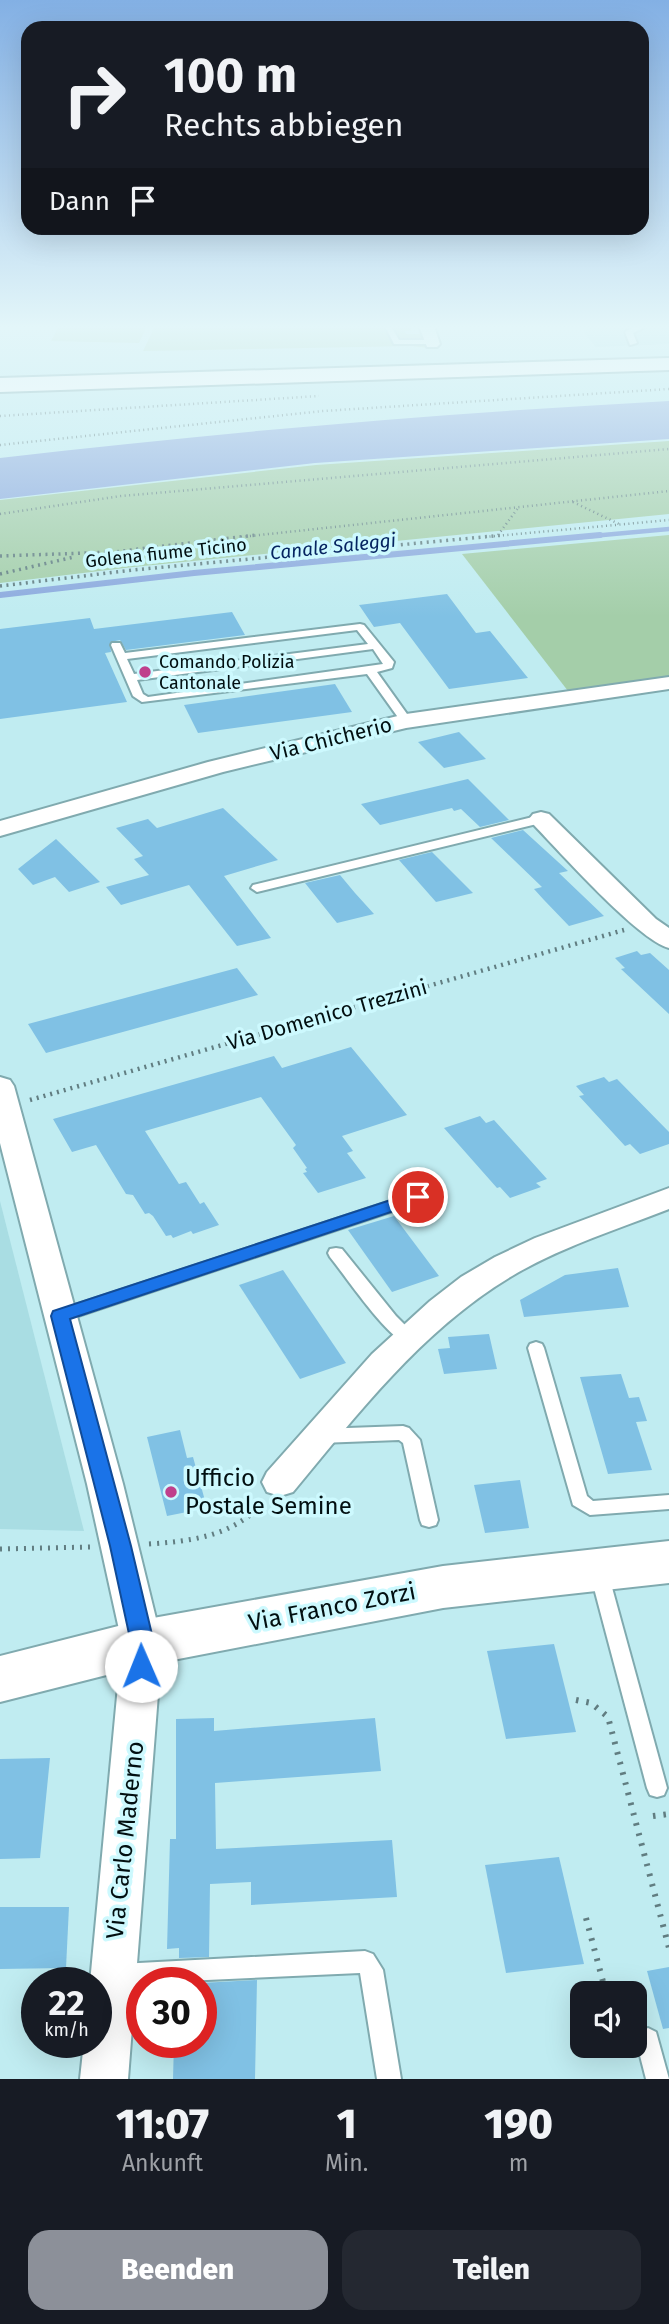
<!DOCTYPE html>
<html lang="de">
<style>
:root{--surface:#171b24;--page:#242831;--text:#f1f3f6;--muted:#9ea1a6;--accent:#8c9099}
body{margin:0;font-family:"Fira Sans",sans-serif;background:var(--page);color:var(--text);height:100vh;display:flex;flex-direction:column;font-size:26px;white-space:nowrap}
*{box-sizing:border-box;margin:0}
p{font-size:23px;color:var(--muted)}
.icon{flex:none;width:38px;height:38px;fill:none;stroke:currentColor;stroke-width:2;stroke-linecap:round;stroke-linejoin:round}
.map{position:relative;height:2079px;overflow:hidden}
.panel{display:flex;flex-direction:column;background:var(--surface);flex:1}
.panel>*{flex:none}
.hud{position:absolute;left:21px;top:21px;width:628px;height:214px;border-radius:21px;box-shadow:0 7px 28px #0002;background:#171b24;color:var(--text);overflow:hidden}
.fabs{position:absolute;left:570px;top:1981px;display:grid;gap:14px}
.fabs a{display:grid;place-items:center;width:77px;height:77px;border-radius:14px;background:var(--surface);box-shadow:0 7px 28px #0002;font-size:35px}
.speed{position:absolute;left:21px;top:1967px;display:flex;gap:14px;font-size:35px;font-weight:700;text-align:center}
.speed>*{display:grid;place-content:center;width:91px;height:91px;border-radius:50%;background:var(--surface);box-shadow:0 7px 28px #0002;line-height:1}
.speed small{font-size:18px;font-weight:400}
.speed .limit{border:10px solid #d22;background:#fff;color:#111}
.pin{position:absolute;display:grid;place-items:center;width:60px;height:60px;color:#fff;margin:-30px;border:4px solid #fff;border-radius:50%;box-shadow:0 2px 7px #0007}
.me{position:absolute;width:77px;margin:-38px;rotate:359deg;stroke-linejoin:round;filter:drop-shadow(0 0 5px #0008)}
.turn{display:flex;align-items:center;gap:24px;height:147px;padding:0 28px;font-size:32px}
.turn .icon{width:91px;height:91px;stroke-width:2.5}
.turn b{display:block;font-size:49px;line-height:60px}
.then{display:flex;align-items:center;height:66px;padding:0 28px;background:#0003;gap:14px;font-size:26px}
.eta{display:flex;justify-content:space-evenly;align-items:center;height:119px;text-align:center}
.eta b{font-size:42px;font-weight:800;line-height:49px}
.button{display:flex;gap:14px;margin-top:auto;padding:14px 28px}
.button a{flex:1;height:80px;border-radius:21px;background:var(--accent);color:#fff;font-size:28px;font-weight:800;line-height:80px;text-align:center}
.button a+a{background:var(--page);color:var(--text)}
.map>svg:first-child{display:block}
</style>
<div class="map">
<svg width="669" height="2079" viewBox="0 0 669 2079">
<rect width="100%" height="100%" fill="#c0ecf1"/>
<!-- built -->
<g fill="#a9dde3">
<path d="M587,326h82v18l-73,3 -11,-13z"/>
<path d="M0,1201l84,330 -84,-2z"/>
</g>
<!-- green -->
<g fill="#a4cea9">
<path d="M59,326h88l-8,17 -88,-2z"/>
<path d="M155,326h255l2,5h-7l1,3h18l5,14 -18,-2 -268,5z"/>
<path d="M669,441v73l-536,53 -133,16v-83l316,-35z"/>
<path d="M669,535v142l-101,14 -106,-137z"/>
</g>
<!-- water -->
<path fill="#8caade" d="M669,401v38l-354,24 -315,36v-41c222,-26 446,-45 669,-57z"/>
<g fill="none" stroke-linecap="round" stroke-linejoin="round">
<!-- stream-far1 -->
<path stroke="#8caade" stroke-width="4.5" d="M581,537l88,-8"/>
<!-- stream -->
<path stroke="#8caade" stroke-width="6" d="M0,595l194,-22 406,-38"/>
</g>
<!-- building -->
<g fill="#80c1e4">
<path d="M447,594l29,39 14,-2 38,47 -79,11 -49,-66 -26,4 -15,-22z"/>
<path d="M232,612l13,23 -119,15 -6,-10 -10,2 1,10 -6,1 22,49 -127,17v-90l90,-11 4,11z"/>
<path d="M335,684l17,28 -154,21 -14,-28z"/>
<path d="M459,732l27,27 -42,9 -26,-26z"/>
<path d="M468,779l41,41 -29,7 -19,-18 -7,2 -2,-3 -72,17 -19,-21z"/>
<path d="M223,808l55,52 -54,16 47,62 -34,8 -48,-61 -68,20 -15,-18 43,-12 -15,-16 9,-3 -27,-28 32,-9 9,9z"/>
<path d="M523,830l45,41 -9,2 45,43 -35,10 -25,-26 -10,-11 8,-2 -51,-49z"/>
<path d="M56,839l44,43 -31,10 -14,-15 -22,8 -15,-16z"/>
<path d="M432,852l41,41 -37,9 -37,-42z"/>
<path d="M340,875l15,18 19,21 -37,9 -32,-40z"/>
<path d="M637,951l4,4 9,-2 19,17v44l-48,-45 4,-1 -10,-10z"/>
<path d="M237,968l21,27 -212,58 -18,-29z"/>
<path d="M351,1047l56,68 -65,21 11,15 -6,2 19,25 -48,15 -15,-20 4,-1 -2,-3 2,-1 -14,-20 3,-3 -35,-48 -116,34 34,53 7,-2 14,22 4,-2 15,23 -26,9 -2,-3 -18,7 -2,-3 -5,1 -13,-20 -4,-3 -4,1 -12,-19 -7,-1 -30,-49 -24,7 -19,-33 221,-63 8,12z"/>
<path d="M604,1077l5,5 8,-3 52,53v12l-29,10 -10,-10 -5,2 -46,-50 5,-1 -8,-9z"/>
<path d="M480,1116l6,7 8,-3 53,59 -11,4 5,4 -31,11 -10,-11 -3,1 -53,-60z"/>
<path d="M394,1216l45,60 -47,16 -44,-62z"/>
<path d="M618,1268l11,39 -105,10 -4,-17 45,-25z"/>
<path d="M283,1270l63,93 -46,16 -61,-94z"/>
<path d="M489,1334l8,35 -53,5 -6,-25 12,-1 -2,-11z"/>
<path d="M621,1374l8,24 10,-1 8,24 -11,1 16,48 -44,4 -28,-97z"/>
<path d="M180,1430l7,28 6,-1 14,51 -40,8 -20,-79z"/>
<path d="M520,1480l9,48 -44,5 -11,-48z"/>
<path d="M554,1644l22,88 -70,7 -19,-88z"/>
<path d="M214,1718v13l161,-13 6,53 -166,12 1,66 176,-9 5,57 -146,8v-23l-41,2 -1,73 -30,1v-10l-12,1 3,-110h6v-120z"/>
<path d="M50,1758l-10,100 -40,1v-100z"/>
<path d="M559,1857l25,107 -78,9 -21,-108z"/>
<path d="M0,1907h69l-3,61 -66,1z"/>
<path d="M669,1967v61l-6,1 -16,-58z"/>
<path d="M257,1980l-2,99h-82l1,-37h27v-59z"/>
</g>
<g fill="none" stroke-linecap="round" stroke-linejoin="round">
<defs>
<g id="service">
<path d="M636,326h11l-14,7 4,10 -7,2 -5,-13z"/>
<path d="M386,328h6l7,12h33l4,2 -4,2h-38z"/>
<path d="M360,624l4,1 30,37 -2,6 -15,4 35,49 -2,2h-8l-35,-49 -225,28 -9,-6 -22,-51 1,-2h8l5,10zM357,630l11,14 -234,30 -7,-15zM373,649l10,15 -235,33 -5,-3 -6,-14z"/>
<path d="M541,815l4,1 2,3 -2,3 -288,70 -6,-4 2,-3z"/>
<path d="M418,1192l5,1 3,4 -3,4 -357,119h-12l-2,-4 2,-4z"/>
<path d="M336,1248l6,1 54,67 22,22 -2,4c-5,2 -6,3 -11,1 -22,-11 -58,-65 -75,-86l-2,-4 2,-4z"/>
<path d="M536,1342l6,2 2,4 43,148 6,5 76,-6v14l-79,6 -17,-10 -45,-157 2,-4z"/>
<path d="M403,1426l6,2 11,12 18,80 -2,5 -7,2 -7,-2 -2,-5 -17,-77 -4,-3 -79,3 -6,-2 -3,-5 3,-5 6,-2z"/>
<path d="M599,1565l7,3 2,5 59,215 -3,7 -7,2 -7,-2 -3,-7 -57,-215 2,-5z"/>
<path d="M365,1951l8,3 10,16 18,109h-24l-17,-106 -218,10v2l-22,1 -8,-3 -3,-8 3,-8 8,-3z"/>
<path d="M648,2028l8,4 13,47h-23l-10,-39 4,-8z"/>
</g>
<g id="minor">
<path d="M419,326h15l6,18 -3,3h-10z"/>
<path d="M669,677v12l-263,39 -183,44 -223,64v-15l208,-59 198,-48z"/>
<path d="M541,812l8,2 107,105 13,9v20c-31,-8 -110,-97 -136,-124l-4,-5 4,-5z"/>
<path d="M0,1077l10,3 4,6 109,398 39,159 -34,436h-48l4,-37h12v-59h-6l32,-340 -35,-159 -87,-341z"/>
<path d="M669,1188v21c-51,20 -105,37 -152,64 -92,53 -158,139 -224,219l-13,4 -13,-4 -5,-10 5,-10 105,-118 58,-53 31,-24 34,-20 40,-19z"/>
</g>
<path id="primary" d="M669,1541v42l-226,25 -301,58 -142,36v-46l142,-36 301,-54z"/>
<path id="motorway" d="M669,358v12l-669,22v-14z"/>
</defs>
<!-- service casing -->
<use href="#service" stroke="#80aaaf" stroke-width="4"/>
<!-- minor casing -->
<use href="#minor" stroke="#80aaaf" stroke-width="4"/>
<!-- primary casing -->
<use href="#primary" stroke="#80aaaf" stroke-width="4"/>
<!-- motorway casing -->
<use href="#motorway" stroke="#80aaaf" stroke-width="4"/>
<!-- path-far4 -->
<g stroke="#617d81" stroke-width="2.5" stroke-dasharray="1 3.5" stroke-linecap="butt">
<path d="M0,416l319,-20"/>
<path d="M0,445l323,-34 346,-22"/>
<path d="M573,502l46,22"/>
<path d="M0,514l121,-18 548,-47"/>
<path d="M498,535l20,-27"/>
<path d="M241,537l428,-46"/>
<path d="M485,537l184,-17"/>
</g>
<!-- path-far3 -->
<g stroke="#617d81" stroke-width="3.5" stroke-dasharray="2 4.5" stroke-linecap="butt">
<path d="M0,556l114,-4 142,-17"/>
<path d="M0,574l74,-17"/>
<path d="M0,586l133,-16 371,-35"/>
</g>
<!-- path-far2 -->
<path stroke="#617d81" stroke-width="4.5" stroke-dasharray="2 5" stroke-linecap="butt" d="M30,1100l594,-170"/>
<!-- path-far1 -->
<g stroke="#617d81" stroke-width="5" stroke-dasharray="2 6" stroke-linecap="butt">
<path d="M149,1544c44,-3 84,-8 115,-42"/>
<path d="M0,1549l91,-2"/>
</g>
<!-- path -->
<g stroke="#617d81" stroke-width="6" stroke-dasharray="2.5 8" stroke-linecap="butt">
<path d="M576,1700l15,3 17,14 61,231"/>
<path d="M653,1816l16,-2"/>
<path d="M586,1918l20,75"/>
</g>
<!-- service -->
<use href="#service" fill="#fff" fill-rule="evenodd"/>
<!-- minor -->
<use href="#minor" fill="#fff" fill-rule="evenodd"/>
<!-- primary -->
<use href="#primary" fill="#fff" fill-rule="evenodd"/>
<!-- motorway -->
<use href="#motorway" fill="#fff" fill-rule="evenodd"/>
</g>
<!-- sky -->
<linearGradient id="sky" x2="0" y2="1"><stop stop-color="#83b0e4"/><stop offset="0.53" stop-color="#e3f6f9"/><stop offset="1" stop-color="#e3f6f9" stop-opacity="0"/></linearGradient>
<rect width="669" height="617" fill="url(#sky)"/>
<!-- route -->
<path fill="#1a73e8" stroke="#114b97" stroke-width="2" d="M418,1191l6,2 3,4 -3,4 -354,118 61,227 23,97 -6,29 -7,3 -8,-3 -4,-6 2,-23 -21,-97 -59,-230 2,-5z"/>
<!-- markers -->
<g fill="#bf408c" stroke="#cdf9fe" stroke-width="2.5">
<circle cx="145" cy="672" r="7"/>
<circle cx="171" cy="1492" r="7"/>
</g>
<g text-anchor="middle" stroke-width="7" stroke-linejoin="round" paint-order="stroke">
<!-- far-street labels -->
<g font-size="18" fill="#020f11" stroke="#cdf9fe">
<text transform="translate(166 553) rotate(-6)" y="6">Golena fiume Ticino</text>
</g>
<!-- far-poi labels -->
<g font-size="18" fill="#020f11" stroke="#cdf9fe" text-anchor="start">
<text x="159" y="668">Comando Polizia<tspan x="159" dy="21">Cantonale</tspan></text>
</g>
<!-- far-water labels -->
<g font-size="19" font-style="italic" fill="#052460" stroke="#cdf9fe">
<text transform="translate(333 546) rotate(-6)" y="7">Canale Saleggi</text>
</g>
<!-- street labels -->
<g font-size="21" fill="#020f11" stroke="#cdf9fe">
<text transform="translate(331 739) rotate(-14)" y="7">Via Chicherio</text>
<text transform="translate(327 1015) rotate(-16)" y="7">Via Domenico Trezzini</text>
</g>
<!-- near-poi labels -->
<g font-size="24" fill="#020f11" stroke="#cdf9fe" text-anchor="start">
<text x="185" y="1486">Ufficio<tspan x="185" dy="28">Postale Semine</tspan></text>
</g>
<!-- near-street labels -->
<g font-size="24" fill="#020f11" stroke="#cdf9fe">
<text transform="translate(332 1607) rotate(-11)" y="8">Via Franco Zorzi</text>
<text transform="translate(125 1840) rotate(-84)" y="8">Via Carlo Maderno</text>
</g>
</g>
</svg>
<div class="fabs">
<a><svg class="icon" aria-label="sound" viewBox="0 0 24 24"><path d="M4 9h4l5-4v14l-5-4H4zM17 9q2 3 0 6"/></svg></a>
</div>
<div class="speed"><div>22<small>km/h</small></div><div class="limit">30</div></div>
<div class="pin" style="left:418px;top:1197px;background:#d93025"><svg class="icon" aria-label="arrive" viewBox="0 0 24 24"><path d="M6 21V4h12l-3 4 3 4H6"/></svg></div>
<svg class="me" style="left:141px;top:1666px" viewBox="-20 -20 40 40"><circle r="19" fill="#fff"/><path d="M0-13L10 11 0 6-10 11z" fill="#1a73e8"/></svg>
<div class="hud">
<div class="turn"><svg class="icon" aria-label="right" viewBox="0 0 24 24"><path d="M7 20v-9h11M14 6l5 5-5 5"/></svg><div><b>100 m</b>Rechts abbiegen</div></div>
<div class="then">Dann<svg class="icon" aria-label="arrive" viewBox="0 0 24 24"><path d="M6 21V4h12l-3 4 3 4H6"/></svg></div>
</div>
</div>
<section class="panel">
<div class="eta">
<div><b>11:07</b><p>Ankunft</p></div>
<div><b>1</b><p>Min.</p></div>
<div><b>190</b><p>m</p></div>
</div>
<div class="button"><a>Beenden</a><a>Teilen</a></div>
</section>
